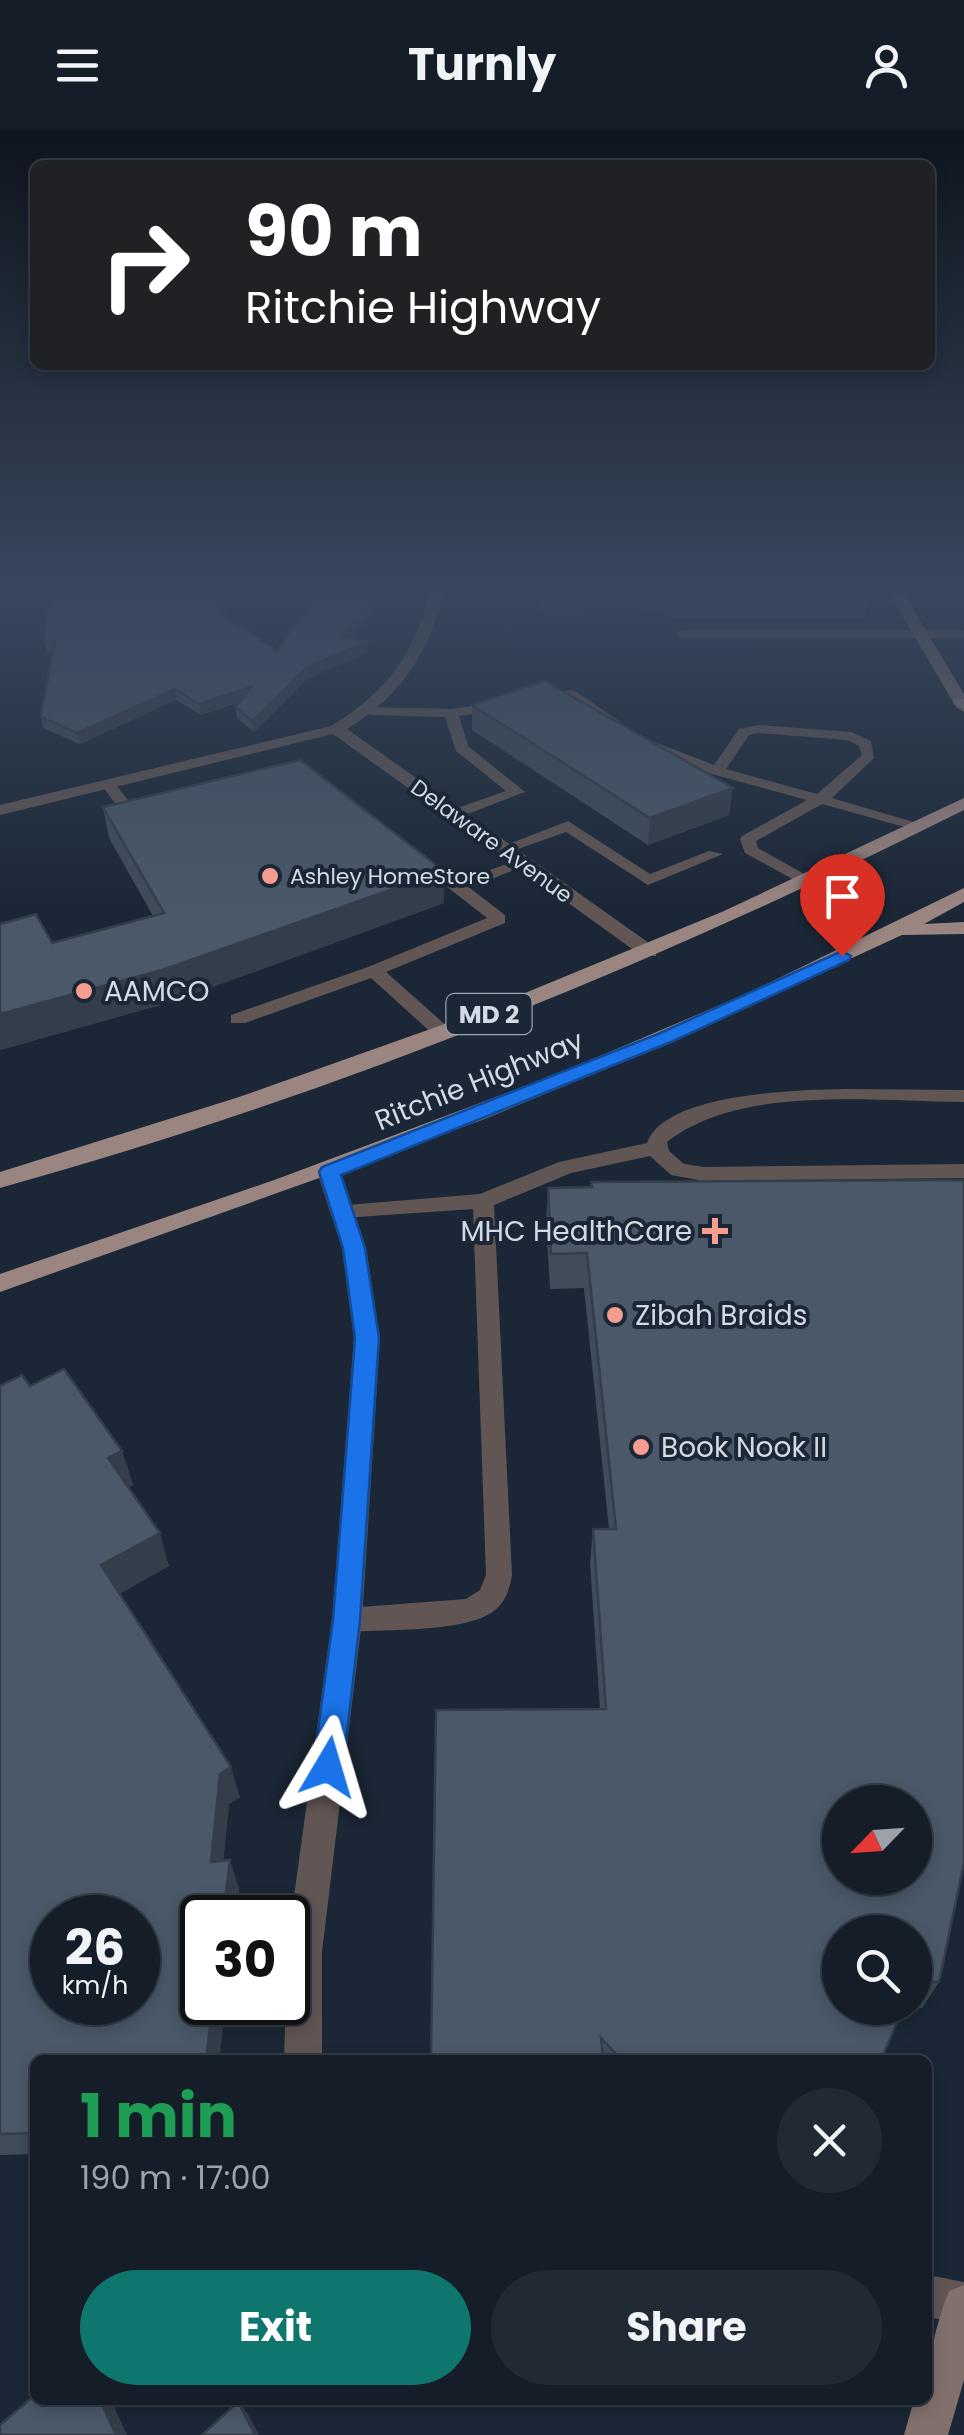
<!DOCTYPE html>
<meta charset="utf-8">
<style>
:root{--surface:#141d28;--page:#212a34;--text:#f1f3f6;--muted:#9da2a8;--line:#333b45;--accent:#0f766e}
body{margin:0;font-family:Poppins,sans-serif;background:var(--page);color:var(--text);height:100vh;display:flex;flex-direction:column;font-size:38px;white-space:nowrap}
*{box-sizing:border-box;margin:0}
p{font-size:32px;color:var(--muted)}
.icon{flex:none;width:55px;height:55px;fill:none;stroke:currentColor;stroke-width:2;stroke-linecap:round;stroke-linejoin:round}
.map{position:relative;flex:1;overflow:hidden}
.side{position:absolute;left:30px;top:1925px;width:902px;height:350px;display:flex;flex-direction:column;background:var(--surface);border-radius:15px;box-shadow:0 5px 15px #0003,0 0 0 2px var(--line)}
.side>*{flex:none}
.top-card{position:absolute;left:30px;top:30px;width:905px;height:210px;border-radius:15px;box-shadow:0 5px 15px #0003,0 0 0 2px var(--line);background:#202124;color:#fff;overflow:hidden}
.needle{width:65px;rotate:245deg}
.buttons{position:absolute;left:822px;top:1655px;display:grid;gap:20px}
.buttons a{display:grid;place-items:center;width:110px;height:110px;border-radius:50%;background:var(--surface);box-shadow:0 5px 15px #0003,0 0 0 2px var(--line);font-size:50px}
.speed{position:absolute;left:30px;top:1765px;display:flex;gap:20px;font-size:50px;font-weight:700;text-align:center}
.speed>*{display:grid;place-content:center;width:130px;height:130px;border-radius:50%;background:var(--surface);box-shadow:0 5px 15px #0003,0 0 0 2px var(--line);line-height:1}
.speed small{font-size:25px;font-weight:400}
.speed .limit{border:5px solid #111;border-radius:15px;background:#fff;color:#111}
.pin{position:absolute;display:grid;place-items:center;width:85px;height:85px;color:#fff;margin:-102px -42px;border-radius:50% 50% 50% 0;rotate:-45deg;box-shadow:0 0 10px #0007}
.pin .icon{rotate:45deg}
.me{position:absolute;width:110px;margin:-55px;rotate:7deg;stroke-linejoin:round;filter:drop-shadow(0 0 8px #0008)}
.turn{display:flex;align-items:center;gap:35px;height:210px;padding:0 50px;font-size:45px}
.turn .icon{width:130px;height:130px;stroke-width:2.5}
.turn b{display:block;font-size:70px;line-height:85px}
.round{display:grid;place-items:center;flex:none;width:105px;height:105px;border-radius:52px;background:var(--page)}
.summary{display:flex;align-items:center;justify-content:space-between;height:170px;padding:0 50px}
h1{font-size:60px;font-weight:700;line-height:75px;color:#1e9e55}
.primary-button{display:flex;gap:20px;margin-top:auto;padding:20px 50px}
.primary-button a{flex:1;height:115px;border-radius:60px;background:var(--accent);color:#fff;font-size:40px;font-weight:700;line-height:115px;text-align:center}
.primary-button a+a{background:var(--page);color:var(--text)}
header{display:flex;justify-content:space-between;align-items:center;height:130px;padding:0 50px;background:var(--surface);font-size:45px;font-weight:700}
.map>svg:first-child{display:block}
</style>
<header><svg class="icon" aria-label="menu" viewBox="0 0 24 24"><path d="M4 6h16M4 12h16M4 18h16"/></svg>Turnly<svg class="icon" aria-label="person" viewBox="0 0 24 24"><circle cx="12" cy="8" r="4"/><path d="M4 21q1-7 8-7t8 7"/></svg></header>
<div class="map">
<svg width="964" height="2305" viewBox="0 0 964 2305">
<rect width="100%" height="100%" fill="#1b2736"/>
<g fill="none" stroke-linecap="round" stroke-linejoin="round">
<!-- lane -->
<g fill="#615654" fill-rule="evenodd">
<path d="M964,500v8h-283l-6,-4 6,-4z"/>
<path d="M570,560l5,1 44,30 -12,3 -39,-26 -26,5 -7,-4z"/>
<path d="M501,572l5,1v6l-47,7 9,30 57,46 -71,27 -5,-2v-6l57,-20 -50,-40 -11,-34 -75,-2 -7,-4 7,-4 81,2z"/>
<path d="M758,595l93,7 20,9 3,17 -42,40 95,28 -8,5 -97,-27 -66,37 2,7 55,31 2,3 -8,5 -62,-34 -5,-14 2,-3 65,-36 -95,-26 -67,-28 12,-3 57,22 25,-36zM758,603l90,7 11,6 3,9 -45,39 -91,-25 23,-34z"/>
<path d="M103,651h10l24,31h13v6l-22,3 -27,-37z"/>
<path d="M568,691l82,53 59,-23 14,3 -75,31 -82,-53 -62,22 -8,-5z"/>
<path d="M420,723l40,28 63,-23 8,5 -61,25 35,27v8l-119,49 63,56v8h-14l-64,-58 -126,45h-14v-8l137,-48 119,-49 -73,-57 -2,-3z"/>
<path d="M847,959l117,1v12c-89,0 -224,-18 -297,40l2,9 15,13 20,3 260,-3v14l-260,3 -33,-6 -21,-19 -79,17 -77,32 18,370c-2,12 -6,27 -17,35 -27,23 -111,19 -148,22l-10,-3 -4,-9 4,-9 10,-3 119,-9 14,-9 6,-15 -13,-366 -130,9 -8,-2 -3,-5 3,-5 145,-12 79,-32 88,-19c18,-51 154,-53 200,-54z"/>
</g>
<!-- street -->
<g fill="#615654" fill-rule="evenodd">
<path d="M430,459h14c-13,62 -43,107 -97,140l309,219v8h-14l-309,-222 -333,81v-10l331,-79c55,-33 86,-74 99,-137z"/>
<path d="M329,1034l12,8 25,76 14,90 -18,282 -40,332v108h-38l4,-120 44,-320 22,-282 -12,-90 -25,-76z"/>
<path d="M928,2145l36,7v42l-36,-7z"/>
</g>
<!-- secondary -->
<g fill="#82706d" fill-rule="evenodd">
<path d="M887,459h14l63,105v18l-8,-5z"/>
<path d="M964,2155v95l-16,55h-44l10,-35h14c0,-39 6,-72 21,-109z"/>
</g>
<!-- primary -->
<g fill="#9b8581" fill-rule="evenodd">
<path d="M964,569v10l-11,-6 3,-3z"/>
<path d="M964,668v12c-308,154 -632,286 -964,378v-16l239,-75 245,-87 240,-99z"/>
<path d="M964,758v14l-40,22 40,-2v12l-62,1 -234,108 -186,77 -482,172v-18l277,-95 283,-106 186,-79z"/>
</g>
</g>
<!-- wall -->
<g fill="#404c5a">
<path d="M533,459h329l5,10 -3,19h-198l-2,-9 -123,1z"/>
<path d="M230,460l1,10 -7,17 53,34 111,-53 -40,40 20,3v11l-61,27 -53,53 -17,-14 -1,-11 4,-5 -39,13 -25,-15 -96,44 -37,-16 -2,-11 12,-65h-6l-3,-11z"/>
<path d="M472,575l257,110 -81,30 -176,-115z"/>
<path d="M103,677l341,96 -273,99 -171,48v-126l52,19 101,-27 -44,-78z"/>
<path d="M591,1052l348,800 -17,26h-17h10v-76l-34,128h-450l169,-351 -10,-146 3,-34h16l-25,-241 -34,1 -4,-66 2,-35 43,-1z"/>
<path d="M0,1256h30l92,65 11,34 -5,3 41,78 -50,28 121,203 -11,7 -6,57 16,27 -20,172h-184v94l-35,1z"/>
</g>
<!-- shaded-wall -->
<g fill="#343e4a">
<path d="M388,459v9l-49,49 -1,-11z"/>
<path d="M230,460l1,10 -10,25 -2,-11z"/>
<path d="M368,511v11l-61,27 -53,53 -2,-11 54,-53z"/>
<path d="M251,557l1,11 -51,17 -2,-11z"/>
<path d="M175,559l1,11 -96,44 -3,-11z"/>
<path d="M733,658l-4,27 -81,30 2,-27z"/>
<path d="M444,741v32l-273,99 -171,48v-36z"/>
<path d="M122,1321l11,34 -15,8 -10,-35z"/>
<path d="M160,1403l9,33 -57,32 -11,-33z"/>
<path d="M231,1637l9,30 -11,7 -9,86 -9,-28 9,-88z"/>
<path d="M230,1730l9,28 -4,30h-12z"/>
<path d="M213,1872h13l-7,58h-13z"/>
<path d="M100,2270h11l16,35h-11z"/>
<path d="M238,2272l10,12 11,21h-4z"/>
</g>
<!-- building -->
<g fill="#4a5869" stroke="#343e4a" stroke-width="2.5" fill-rule="evenodd">
<path d="M51,459l179,1 -11,24 58,37 43,-59v-3h67l-49,47 30,5 -62,27 -54,53 -16,-14 15,-20 -52,17 -24,-15 -98,44 -36,-16 14,-76h-11z"/>
<path d="M541,459h321l5,10h-200l-2,-9 -123,1z"/>
<path d="M545,551l188,107 -83,30 -178,-113z"/>
<path d="M300,630l144,111 -279,98 -165,45v-90l36,-10 16,29 112,-30 -61,-106z"/>
<path d="M964,1050v683l-25,119h-24v-50h-75v76h63l-22,52h-259l-21,-22 2,22h-172l5,-350 170,-1 -13,-180h23l-29,-276 -36,1 -3,-66 44,-1 -1,-5zM840,1672h75v76h-75z"/>
<path d="M64,1239l58,82 -14,7 52,75 -59,32 130,202 -11,7 -9,88 19,-2 -7,58h-21v84h11l-7,58h-171v73l-35,1v-748l22,-11 8,11zM52,1788h86v84h-86z"/>
<path d="M35,2265v5h65l16,35h-116v-10z"/>
<path d="M238,2272l17,33h-53z"/>
</g>
<!-- sky -->
<linearGradient id="sky" x2="0" y2="1"><stop stop-color="#0f151e"/><stop offset="0.59" stop-color="#39475d"/><stop offset="1" stop-color="#39475d" stop-opacity="0"/></linearGradient>
<rect width="964" height="781" fill="url(#sky)"/>
<!-- route -->
<path fill="#1a73e8" stroke="#114b97" stroke-width="2.5" d="M842,821l9,5 -2,4 -178,82 -330,133 24,73 14,90 -19,282 -17,147 -5,10 -10,5 -11,-5 -4,-10 20,-147 22,-282 -12,-90 -24,-76 3,-5 336,-133z"/>
<!-- markers -->
<g fill="#f59d8f" stroke="#1b2736" stroke-width="4">
<circle cx="270" cy="746" r="10"/>
<circle cx="84" cy="861" r="10"/>
<path d="M710 1086h10v10h10v10h-10v10h-10v-10h-10v-10h10z"/>
<circle cx="615" cy="1185" r="10"/>
<circle cx="641" cy="1317" r="10"/>
</g>
<g text-anchor="middle" stroke-width="8" stroke-linejoin="round" paint-order="stroke">
<!-- far-street labels -->
<g font-size="22" fill="#d2dae4" stroke="#1b2736">
<text transform="translate(492 711) rotate(36)" y="8">Delaware Avenue</text>
</g>
<!-- far-poi labels -->
<g font-size="22" fill="#d2dae4" stroke="#1b2736" text-anchor="start">
<text x="290" y="754">Ashley HomeStore</text>
</g>
<!-- shield labels -->
<rect fill="#1b2736" stroke="#9ba4b0" stroke-width="2.5" x="446.5" y="864" width="85" height="40" rx="8"/>
<g font-size="25" font-weight="bold" fill="#d2dae4">
<text x="489" y="893">MD 2</text>
</g>
<!-- poi labels -->
<g font-size="28" fill="#d2dae4" stroke="#1b2736" text-anchor="start">
<text x="104" y="871">AAMCO</text>
<text x="692" y="1111" text-anchor="end">MHC HealthCare</text>
<text x="635" y="1195">Zibah Braids</text>
<text x="661" y="1327">Book Nook II</text>
</g>
<!-- street labels -->
<g font-size="28" fill="#d2dae4" stroke="#1b2736">
<text transform="translate(479 950) rotate(-22)" y="10">Ritchie Highway</text>
</g>
</g>
</svg>
<div class="buttons">
<a><svg class="needle" viewBox="-14 -14 28 28"><path d="M0-13l5 13h-10z" fill="#e53935"/><path d="M0 13l5-13h-10z" fill="#9da2a8"/></svg></a>
<a><svg class="icon" aria-label="search" viewBox="0 0 24 24"><circle cx="10" cy="10" r="6"/><path d="M15 15l6 6"/></svg></a>
</div>
<div class="speed"><div>26<small>km/h</small></div><div class="limit">30</div></div>
<div class="pin" style="left:842px;top:826px;background:#d93025"><svg class="icon" aria-label="arrive" viewBox="0 0 24 24"><path d="M6 21V4h12l-3 4 3 4H6"/></svg></div>
<svg class="me" style="left:328px;top:1637px" viewBox="-20 -20 40 40"><path d="M0-17L14 15 0 8-14 15z" fill="#1a73e8" stroke="#fff" stroke-width="4"/></svg>
<div class="top-card">
<div class="turn"><svg class="icon" aria-label="right" viewBox="0 0 24 24"><path d="M7 20v-9h11M14 6l5 5-5 5"/></svg><div><b>90 m</b>Ritchie Highway</div></div>
</div>
<section class="side">
<div class="summary"><div><h1>1 min</h1><p>190 m · 17:00</p></div><a class="round"><svg class="icon" aria-label="close" viewBox="0 0 24 24"><path d="M6 6l12 12M18 6L6 18"/></svg></a></div>
<div class="primary-button"><a>Exit</a><a>Share</a></div>
</section>
</div>
